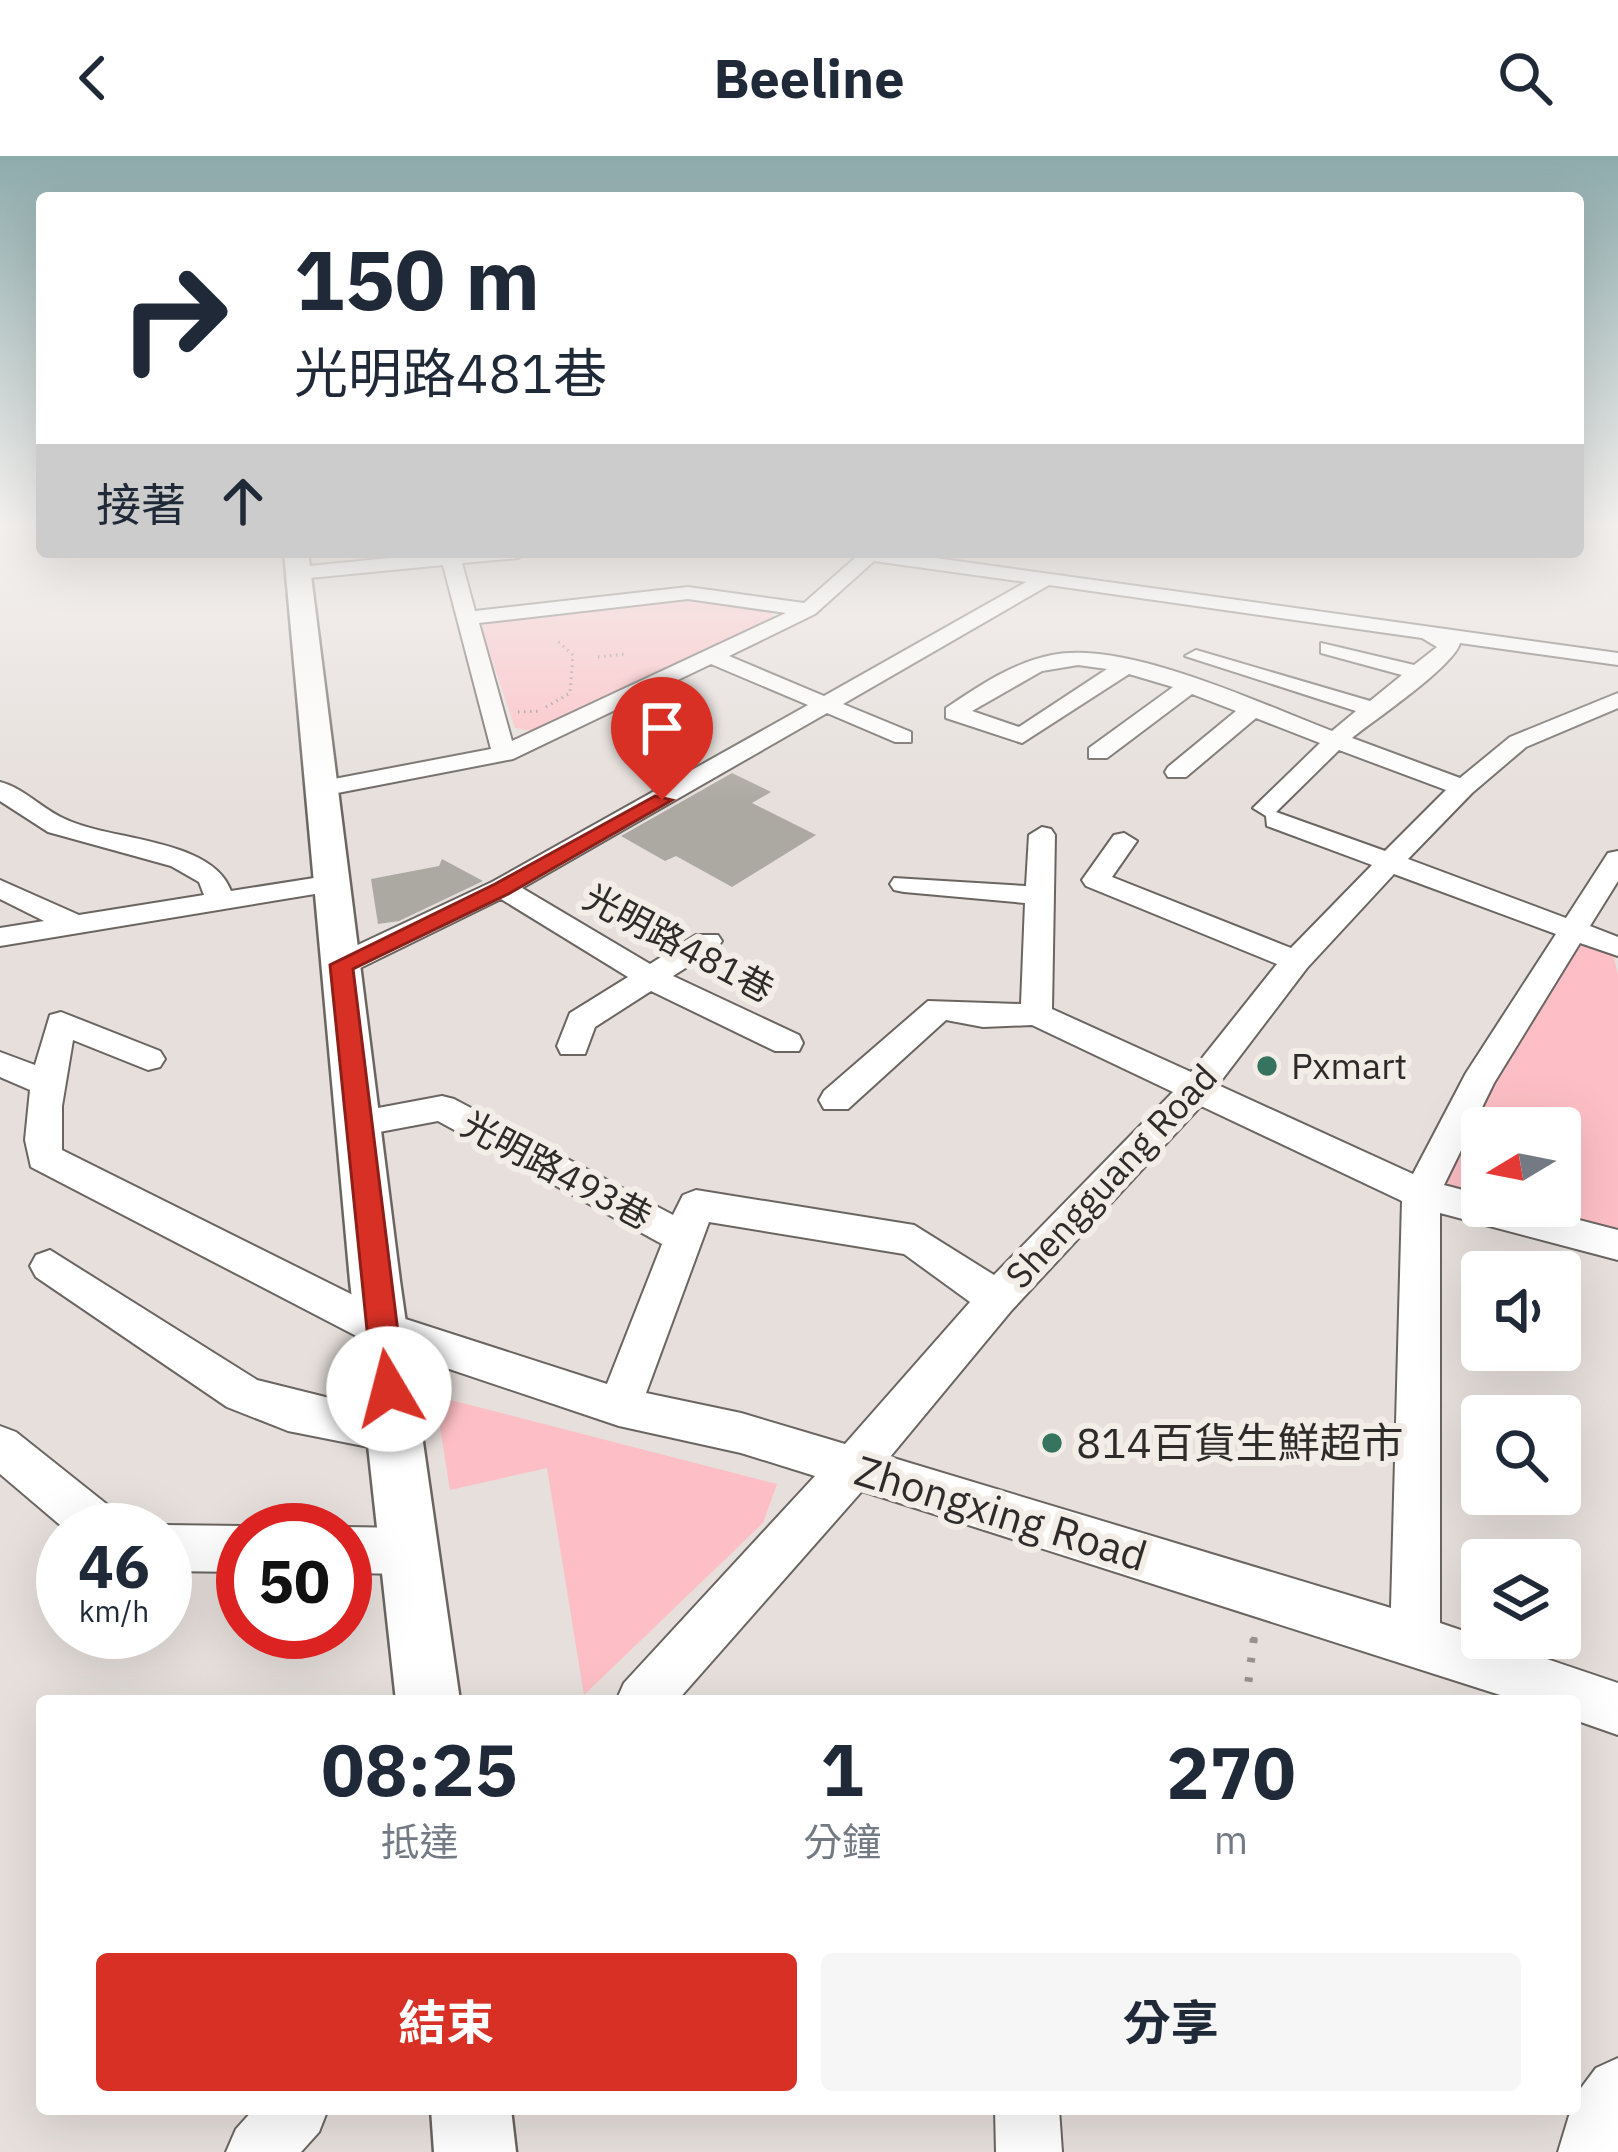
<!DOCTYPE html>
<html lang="zh-TW">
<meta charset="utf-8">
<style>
:root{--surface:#fff;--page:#f6f6f7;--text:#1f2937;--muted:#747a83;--accent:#d93025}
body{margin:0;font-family:"IBM Plex Sans","Noto Sans TC",sans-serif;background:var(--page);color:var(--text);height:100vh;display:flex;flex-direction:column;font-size:45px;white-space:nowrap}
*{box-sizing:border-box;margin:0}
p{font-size:39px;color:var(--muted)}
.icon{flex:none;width:66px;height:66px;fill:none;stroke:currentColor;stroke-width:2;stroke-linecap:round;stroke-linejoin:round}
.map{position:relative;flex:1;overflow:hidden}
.drawer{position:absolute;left:36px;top:1539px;width:1545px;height:420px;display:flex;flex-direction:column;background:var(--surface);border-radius:12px;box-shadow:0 12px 48px #0002}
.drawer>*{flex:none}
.hud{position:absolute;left:36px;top:36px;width:1548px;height:366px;border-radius:12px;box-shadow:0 12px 48px #0002;background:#fff;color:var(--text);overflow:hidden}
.needle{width:78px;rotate:260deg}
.controls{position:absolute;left:1461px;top:951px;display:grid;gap:24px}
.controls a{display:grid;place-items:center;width:120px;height:120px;border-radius:12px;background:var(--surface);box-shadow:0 12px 48px #0002;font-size:60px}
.speed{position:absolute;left:36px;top:1347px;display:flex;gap:24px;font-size:60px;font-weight:700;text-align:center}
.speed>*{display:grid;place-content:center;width:156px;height:156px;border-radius:50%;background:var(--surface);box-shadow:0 12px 48px #0002;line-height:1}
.speed small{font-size:30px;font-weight:400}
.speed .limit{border:18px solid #d22;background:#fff;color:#111}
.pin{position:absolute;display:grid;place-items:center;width:102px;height:102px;color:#fff;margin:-123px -51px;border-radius:50% 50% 50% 0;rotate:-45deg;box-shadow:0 0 12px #0007}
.pin .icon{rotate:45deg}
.me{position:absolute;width:132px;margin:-66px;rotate:352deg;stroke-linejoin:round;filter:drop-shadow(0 0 9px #0008)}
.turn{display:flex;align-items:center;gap:42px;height:252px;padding:0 60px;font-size:54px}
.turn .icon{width:156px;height:156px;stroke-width:2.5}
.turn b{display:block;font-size:84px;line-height:102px}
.then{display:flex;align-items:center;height:114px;padding:0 60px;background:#0003;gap:24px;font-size:45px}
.eta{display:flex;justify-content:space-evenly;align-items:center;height:204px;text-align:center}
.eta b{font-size:72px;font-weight:700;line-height:84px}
.action{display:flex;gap:24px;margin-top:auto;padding:24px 60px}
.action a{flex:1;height:138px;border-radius:12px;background:var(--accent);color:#fff;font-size:48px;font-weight:700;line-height:138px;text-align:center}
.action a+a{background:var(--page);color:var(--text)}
header{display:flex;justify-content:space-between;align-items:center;height:156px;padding:0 60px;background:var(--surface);font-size:54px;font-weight:700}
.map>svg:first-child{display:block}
</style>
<header><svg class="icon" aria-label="back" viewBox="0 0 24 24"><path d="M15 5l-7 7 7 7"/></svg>Beeline<svg class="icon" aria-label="search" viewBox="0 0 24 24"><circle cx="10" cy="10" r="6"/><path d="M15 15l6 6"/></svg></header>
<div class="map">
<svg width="1618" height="1996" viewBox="0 0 1618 1996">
<rect width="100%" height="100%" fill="#e6dfdb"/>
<!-- green -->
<g fill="#fdbfc5">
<path d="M685,442l84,11 6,10 -237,113 -23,-4 -34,-101 17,-9z"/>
<path d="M1579,783l33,11 6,25v261l-122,-30h64v-78h-78v75l-49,-13 57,-107z"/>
<path d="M435,1240l342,88 -14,39 -179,172 -37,-227 -97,22z"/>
</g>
<!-- building -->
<g fill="#aca9a3">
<path d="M732,617l39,19 -19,11 64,32 -84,52 -56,-31 -11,5 -44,-25z"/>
<path d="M442,703l41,22 -84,40 -21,3 -7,-45 68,-13z"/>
</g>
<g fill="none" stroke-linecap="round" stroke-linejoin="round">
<defs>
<g id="minor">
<path d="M451,396h76l-9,6 -56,5 13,48 213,-24 116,16 51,-45 -12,-6h49l726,101v12l-158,-22c-6,23 -83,75 -108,95l108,40 50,-41 108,-44v15l-92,39 -54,46 -64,66 158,59 42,-65 10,-2v30l-28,45 28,11v19l-38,-13 -86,140 -50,102 38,10v11h43l93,24v30l-178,-47v410l178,60v52l-43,-15v-19h-56l-657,-210 -185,210h-61l8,-18 191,-207 -74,-23 -122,-27 -253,-85 -335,-174 -6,-27 5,-50 -30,-13v-25l35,13 15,-50 11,-3 99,39 5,8 -5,8 -12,3 -75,-30 -11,66v44l331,165 214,69 55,-140 -224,-123 -80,15 -12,-4 -6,-9 6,-9 96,-18 12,3 219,116 10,-20 13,-5 218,35 80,50 179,-183 -141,-67 -49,2 -37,-7 -98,89h-24l-5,-9 5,-9 104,-90 93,3 4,-101 -121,-11 -10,-2 -4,-6 4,-6 132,8 3,-51 13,-8 9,2 4,6 -3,174 139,63 86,-108 -191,-78 -4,-6 32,-45 10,-2 13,8 -25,36 179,71 81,-83 -105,-39 -1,-10 -13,-8 67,-65 -64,-25 -70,59h-18l-3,-5 3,-5 68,-56 -44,-17 -85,64h-18v-10l84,-61 -44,-13 -107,69 -76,-25v-10c33,-22 66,-45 106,-53 75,-15 209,49 280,76l24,-20 -171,-55 11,-6 174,51 32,-26 -81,-22v-10l93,22 23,-18 -15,-9 -373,-53 -206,119 68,28v10h-16l-68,-29 -305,175 128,76 46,-29h22l4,6 -4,6 -45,29 126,59 4,8 -4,8h-24l-124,-60 -56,36 -10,27h-24l-4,-8 13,-33 58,-36 -127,-78 -149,73h-22l-4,-7 4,-7 162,-76 316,-177 -97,-41 -198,95 -191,37 -9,-3 -4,-5 4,-5 178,-34 -48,-184 -144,14 -10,-6 10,-6zM874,405l152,21 -202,114 -95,-40 86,-42zM688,443l98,14 -274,128 -33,-118zM1078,509l29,4 -88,58 -47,-16 70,-40zM1339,594l107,40 -61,61 -109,-39zM1394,718l162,60 -90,139 -53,101 -195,-89 89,-117zM1201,950l201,95 -11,407 -501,-151 121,-146zM709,1066l195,32 66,48 -125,142 -104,-31 -95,-20z"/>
<path d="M0,626c24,6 42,27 65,37 45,22 147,19 166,72l102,-16 14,8 -14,8 -333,55v-18l44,-7 -44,-22v-19l79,35 125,-20 -5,-13 -28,-16 -123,-34 -48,-31z"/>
<path d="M50,1094l207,130 153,38 6,14 -6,14 -16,6 -106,-21 -61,-24 -191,-130 -6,-11 6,-11z"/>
<path d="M0,1270l16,6 103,82 6,16h-59l-66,-56z"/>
<path d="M165,1369l78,1 11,4h-11v42l-78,-1v-41h-13z"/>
<path d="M345,1371l65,1 17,6 7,17 -7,17 -17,6 -65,-1v-43h-8z"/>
<path d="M1618,1902v94h-60l17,-56 21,-28z"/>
<path d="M254,1953h74l-9,23 -18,20h-75l10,-23z"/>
<path d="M995,1953h64l3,43h-66z"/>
</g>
<g id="major">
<path d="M284,396h24l92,729 60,420h-64l-46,-420z"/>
<path d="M431,1953h80l5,43h-82z"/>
</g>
</defs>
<!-- minor casing -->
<use href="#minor" stroke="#6a6561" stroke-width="4"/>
<!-- major casing -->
<use href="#major" stroke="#6a6561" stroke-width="5"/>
<!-- path-far2 -->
<g stroke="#96918e" stroke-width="3" stroke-dasharray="1.5 4.5" stroke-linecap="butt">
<path d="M598,501l27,-3"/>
<path d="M546,551l24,-14 3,-38 -18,-16"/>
<path d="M518,556l24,-1"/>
</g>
<!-- path-far1 -->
<path stroke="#96918e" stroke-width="6" stroke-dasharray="3 10" stroke-linecap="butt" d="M1254,1484l1,-7"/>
<!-- path -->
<path stroke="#96918e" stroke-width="8" stroke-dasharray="4.5 15" stroke-linecap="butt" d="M1246,1545l8,-64"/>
<!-- minor -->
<use href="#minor" fill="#fff" fill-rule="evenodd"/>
<!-- major -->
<use href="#major" fill="#fff" fill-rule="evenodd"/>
</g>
<!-- sky -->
<linearGradient id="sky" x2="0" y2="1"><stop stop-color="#8eabac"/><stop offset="0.57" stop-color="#f4f1ef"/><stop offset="1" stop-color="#f4f1ef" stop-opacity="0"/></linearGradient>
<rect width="1618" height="647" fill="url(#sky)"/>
<!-- route -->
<path fill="#d93025" stroke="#8d1f18" stroke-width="3" d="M655,640l17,4 -162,93 -157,76 52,420 -5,10 -11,4 -12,-4 -4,-10 -43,-424 165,-81z"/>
<!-- markers -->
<g fill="#367460" stroke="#f3ede8" stroke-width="4.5">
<circle cx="1267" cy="910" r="12"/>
<circle cx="1052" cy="1287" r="12"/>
</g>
<g text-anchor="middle" stroke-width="12" stroke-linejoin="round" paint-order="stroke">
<!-- street labels -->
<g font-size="36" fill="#2e2c2a" stroke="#f3ede8">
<text transform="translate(679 787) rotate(28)" y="13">光明路481巷</text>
<text transform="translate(557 1014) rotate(28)" y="13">光明路493巷</text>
<text transform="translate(1111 1020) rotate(-47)" y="13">Shengguang Road</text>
</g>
<!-- poi labels -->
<g font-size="36" fill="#2e2c2a" stroke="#f3ede8" text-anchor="start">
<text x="1291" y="923">Pxmart</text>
</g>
<!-- near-poi labels -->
<g font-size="42" fill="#2e2c2a" stroke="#f3ede8" text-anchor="start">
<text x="1076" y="1302">814百貨生鮮超市</text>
</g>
<!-- near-street labels -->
<g font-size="42" fill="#2e2c2a" stroke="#f3ede8">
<text transform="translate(1001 1357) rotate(17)" y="15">Zhongxing Road</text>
</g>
</g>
</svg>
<div class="controls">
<a><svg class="needle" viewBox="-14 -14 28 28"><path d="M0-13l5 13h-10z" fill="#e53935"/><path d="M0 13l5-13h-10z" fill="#747a83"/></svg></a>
<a><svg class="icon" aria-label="sound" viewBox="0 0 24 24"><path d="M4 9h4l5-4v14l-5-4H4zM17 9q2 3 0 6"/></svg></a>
<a><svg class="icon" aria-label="search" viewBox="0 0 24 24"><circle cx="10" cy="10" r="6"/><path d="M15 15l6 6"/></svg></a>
<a><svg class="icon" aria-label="layers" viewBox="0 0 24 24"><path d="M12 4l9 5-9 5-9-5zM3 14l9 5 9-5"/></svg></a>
</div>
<div class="speed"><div>46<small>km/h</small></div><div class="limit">50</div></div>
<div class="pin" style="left:662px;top:644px;background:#d93025"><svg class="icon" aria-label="arrive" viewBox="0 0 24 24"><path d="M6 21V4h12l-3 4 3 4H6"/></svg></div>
<svg class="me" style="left:389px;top:1233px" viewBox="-20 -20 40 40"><circle r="19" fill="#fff"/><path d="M0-13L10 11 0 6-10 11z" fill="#d93025"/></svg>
<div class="hud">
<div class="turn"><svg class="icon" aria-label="right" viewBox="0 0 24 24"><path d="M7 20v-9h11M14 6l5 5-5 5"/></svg><div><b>150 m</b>光明路481巷</div></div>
<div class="then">接著<svg class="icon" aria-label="ahead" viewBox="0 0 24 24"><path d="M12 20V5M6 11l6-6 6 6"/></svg></div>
</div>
<section class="drawer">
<div class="eta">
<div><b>08:25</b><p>抵達</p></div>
<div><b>1</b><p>分鐘</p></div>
<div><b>270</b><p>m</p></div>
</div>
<div class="action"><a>結束</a><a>分享</a></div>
</section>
</div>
